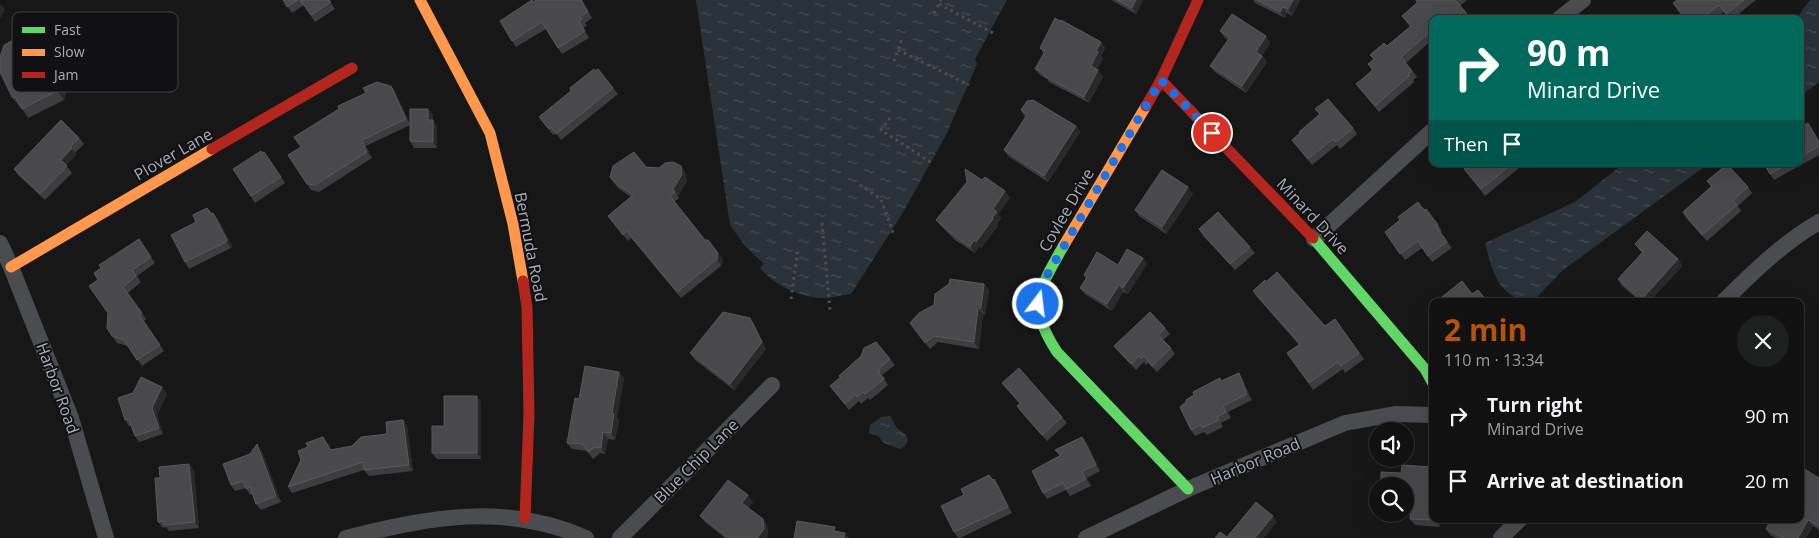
<!DOCTYPE html>
<meta charset="utf-8">
<style>
:root{--surface:#111;--page:#1e1f1f;--text:#f1f3f6;--muted:#9c9d9f;--line:#303131;--accent:#b45309}
body{margin:0;font-family:"Open Sans",sans-serif;background:var(--page);color:var(--text);height:100vh;display:flex;flex-direction:column;font-size:19px;white-space:nowrap}
*{box-sizing:border-box;margin:0}
p{font-size:16px;color:var(--muted)}
.icon{flex:none;width:28px;height:28px;fill:none;stroke:currentColor;stroke-width:2;stroke-linecap:round;stroke-linejoin:round}
.map{position:relative;flex:1;overflow:hidden}
.side{position:absolute;left:1429px;top:298px;width:375px;height:225px;display:flex;flex-direction:column;background:var(--surface);border-radius:10px;box-shadow:0 5px 20px #0002,0 0 0 1px var(--line)}
.side>*{flex:none}
.banner{position:absolute;left:1429px;top:15px;width:375px;height:152px;border-radius:10px;box-shadow:0 5px 20px #0002,0 0 0 1px var(--line);background:#00695c;color:#fff;overflow:hidden}
.fabs{position:absolute;left:1369px;top:422px;display:grid;gap:10px}
.fabs a{display:grid;place-items:center;width:45px;height:45px;border-radius:50%;background:var(--surface);box-shadow:0 5px 20px #0002,0 0 0 1px var(--line);font-size:25px}
.pin{position:absolute;display:grid;place-items:center;width:42px;height:42px;color:#fff;margin:-21px;border:2px solid #fff;border-radius:50%;box-shadow:0 1px 5px #0007}
.me{position:absolute;width:55px;margin:-28px;rotate:15deg;stroke-linejoin:round;filter:drop-shadow(0 0 4px #0008)}
.turn{display:flex;align-items:center;gap:18px;height:105px;padding:0 15px;font-size:22px}
.turn .icon{width:65px;height:65px;stroke-width:2.5}
.turn b{display:block;font-size:35px;line-height:42px}
.then{display:flex;align-items:center;height:48px;padding:0 15px;background:#0003;gap:10px;font-size:19px}
.round{display:grid;place-items:center;flex:none;width:52px;height:52px;border-radius:26px;background:var(--page)}
.headline{display:flex;align-items:center;justify-content:space-between;height:85px;padding:0 15px}
h1{font-size:30px;font-weight:700;line-height:38px;color:var(--accent)}
ul{padding:0;list-style:none}
li{display:flex;align-items:center;gap:15px;height:65px;padding:0 15px}
li div{flex:1}
li b{display:block;font-size:19px}
li em{font-style:normal}
.map>svg:first-child{display:block}
</style>
<div class="map">
<svg width="1819" height="538" viewBox="0 0 1819 538">
<defs>
<pattern id="water-ripples" width="26" height="14" patternUnits="userSpaceOnUse" patternTransform="scale(1.25)"><rect width="26" height="14" fill="#2a3239"/><path d="M2 4q2-2 4 0t4 0M15 11q2-2 4 0t4 0" fill="none" stroke="#464d54"/></pattern>
</defs>
<rect width="100%" height="100%" fill="#171717"/>
<!-- water -->
<g fill="url(#water-ripples)">
<path d="M696,0h311l-32,59 2,5 -31,71 -44,79 -51,80c-8,1 -16,3 -24,4 -24,1 -52,-12 -67,-30l4,-4 -19,-18 -15,-21z"/>
<path d="M1810,0h9v82l-19,14v-77h-4z"/>
<path d="M1623,164h85l-145,106 -30,31c-34,0 -41,-31 -48,-58l90,-41z"/>
<path d="M890,416l7,12 9,7 2,5 -3,6 -5,3 -16,-6 -6,-7 -9,-3 1,-8 11,-8z"/>
</g>
<g fill="none" stroke-linecap="round" stroke-linejoin="round">
<!-- path -->
<g stroke="#4d4e52" stroke-width="3" stroke-dasharray="2.5 4" stroke-linecap="butt">
<path d="M939,4l54,29"/>
<path d="M934,13l7,-13"/>
<path d="M898,50l71,35"/>
<path d="M894,61l8,-22"/>
<path d="M890,118l-9,12 51,33"/>
<path d="M860,185l21,14 12,33 3,2"/>
<path d="M822,223l8,87"/>
<path d="M791,299l7,-51"/>
</g>
<!-- street -->
<g stroke="#4b4c50" stroke-width="16">
<path d="M1559,19l24,-19"/>
<path d="M1314,239l118,-108"/>
<path d="M0,243l11,24 60,151 35,120"/>
<path d="M1724,301c29,-29 59,-58 95,-79"/>
<path d="M346,538c84,-21 158,-36 240,0"/>
<path d="M620,538l152,-153"/>
<path d="M1086,538l102,-49 157,-66 50,-9 37,1"/>
<path d="M1501,538l19,-19"/>
</g>
<!-- fast -->
<g stroke="#63d668" stroke-width="11">
<path d="M1313,238l112,131 7,13"/>
<path d="M1064,245c-25,44 -37,61 -7,107l131,137"/>
</g>
<!-- slow -->
<g stroke="#ff974d" stroke-width="11">
<path d="M420,0l70,133 23,91 10,57"/>
<path d="M1064,245l82,-139"/>
<path d="M11,267l201,-118"/>
</g>
<!-- jam -->
<g stroke="#b3261e" stroke-width="11">
<path d="M1161,80l152,158"/>
<path d="M1146,106l15,-26 37,-80"/>
<path d="M212,149l140,-81"/>
<path d="M523,281l4,26 2,107 -4,104"/>
</g>
</g>
<!-- wall -->
<g fill="#3d3d3f">
<path d="M283,0h46l6,9 -20,13 -11,-17 -12,8z"/>
<path d="M582,0l10,18 -7,5 2,2 -4,3 6,10 -27,16 -16,-25 -30,18 -4,-6 21,-39z"/>
<path d="M1111,0h32l-7,14z"/>
<path d="M1253,0h47l-8,16 -5,-3 -2,5 -30,-15z"/>
<path d="M1415,0h52l-7,6 11,13h-39v21l-26,23 11,14 -4,3 1,2 -35,30 -23,-28 16,-14 -4,-6 6,-5 -4,-4 17,-9 23,-19 -8,-11 15,-13z"/>
<path d="M1677,0h79l-24,19h-3l-5,-7 -10,7h-29z"/>
<path d="M1220,31l46,5 4,7 -8,12 5,7 -21,31 -31,-21 -5,-6 18,-26 -3,-2z"/>
<path d="M37,35l7,9 23,46 -3,10 -36,18 -7,-11 -2,-1 -7,-9z"/>
<path d="M1101,42l4,6 -4,8 2,3 -6,10 6,8 -14,26 -40,-21 -2,-3 -7,-4 -5,-6 9,-15 -4,-6z"/>
<path d="M391,86l4,6 15,32 18,-15 5,6v5l4,7v21h-23l-4,-7v-16l-44,21 6,12 -53,34 -8,-2 -23,-35 13,-8 38,-38z"/>
<path d="M613,88l5,6 -57,46 -5,-7 -3,2 -14,-18z"/>
<path d="M1315,109l38,19 4,6 -17,15 -3,-4 -25,20 -20,-25 8,-7 19,-19z"/>
<path d="M1021,110l55,16 4,6 -32,50 -40,-26 -4,-6 21,-33z"/>
<path d="M1800,128l12,1 7,12v14l-45,25 -10,-16h36z"/>
<path d="M79,138l5,6 -9,9 1,2 -10,10 6,8 -27,27 -27,-25 -4,-6z"/>
<path d="M264,152l21,31 -30,20 -22,-34z"/>
<path d="M1470,164h54l-39,32 -21,-27z"/>
<path d="M681,166l4,7 2,8 -9,15 1,2 -5,4 31,38 18,20 -2,6 -40,32 -50,-60 -3,3 -20,-25 23,-19 -13,-9 -8,-11 36,-10 13,1z"/>
<path d="M982,180l23,11 5,7 -12,16 3,4 -4,6 1,2 -17,22 -2,-2 -4,7 -20,-13 -14,-14 -5,-6z"/>
<path d="M1707,181l41,6 4,6 -14,13 3,5 -34,30 -20,-22 -4,-7 28,-25z"/>
<path d="M1193,194l-27,40 -27,-18 -4,-6z"/>
<path d="M207,208l11,11 14,27 -1,2 -42,21 -4,-7 11,-40z"/>
<path d="M1424,210l14,15 4,6 -2,1 12,16 -20,14 -10,-14 -17,12 -20,-28z"/>
<path d="M1199,229l51,18 5,6 -20,17 -32,-34z"/>
<path d="M139,239l16,24 -18,13 4,6 -13,11 18,26 -2,2 20,30 -22,15 -14,-20 -11,-3 -10,-15 1,-15 -7,-45z"/>
<path d="M1635,244l43,15 4,7 -32,35h-10l-18,-15 -4,-7 24,-26z"/>
<path d="M1143,258l4,6 -19,30 -5,-2 -11,19 -27,-17 -5,-6 6,-9 -2,-4 34,-10z"/>
<path d="M1266,282l59,44 10,-7 29,40 -19,14 -2,-4 -30,21 -26,-37 12,-8 -42,-48 -4,-6z"/>
<path d="M984,284l5,6 -4,25 -2,-1 -4,35 -41,-7 -8,7 -20,-26z"/>
<path d="M754,324l12,25 -32,41 -39,-30 -5,-7z"/>
<path d="M1165,328l5,6 -7,6 8,8 4,6 -18,18 -9,-9 -2,2 -2,-3 -8,8 -17,-18 -5,-6z"/>
<path d="M890,359l5,6 -13,10 3,3 -1,1 4,6 -18,15 -2,-2 -7,6 -2,-3 -10,9 -19,-24 10,-9 -1,-1z"/>
<path d="M619,372l5,6 -7,39 2,3 -4,20 -7,-1 -3,15 -5,-1 -7,6 -6,-8 -15,-2 -5,-6 12,-44z"/>
<path d="M1239,373l4,7 9,20 -24,12 3,6 -10,5 2,4 -16,8 -3,-3 -9,4 -4,-6 3,-35 26,-17 1,3z"/>
<path d="M1002,383l60,34 5,6 -20,18 -26,-29 -4,-6 3,-2 -13,-15z"/>
<path d="M167,394l-10,21 6,19 -24,8 -4,-6 -4,-10h-2l-4,-6z"/>
<path d="M477,396l4,6v57h-44l-5,-6 12,-27z"/>
<path d="M403,420l4,6 6,45 -44,5 -5,-6 -72,23 -4,-6 40,-44 3,7 21,-4 35,-12z"/>
<path d="M1087,443l13,28 -13,7 4,8 -21,10 -4,-6 -19,9 -4,-6 17,-37 -5,-6z"/>
<path d="M262,451l19,51 -20,8 -5,-6 -3,-10 -3,1 -4,-7 -11,3 -4,-6z"/>
<path d="M1402,465l30,2v52h8v8l-25,-2 -5,-6 1,-5 -5,-6 -1,-22h-24v-14l20,1z"/>
<path d="M194,470l5,58 -30,3 -3,-4 -3,1 -5,-6 2,-44z"/>
<path d="M1819,478v52l-6,-4 -7,12h-30l-6,-3 -4,-6z"/>
<path d="M994,479l5,7 13,27 -52,25h-2l-4,-6 10,-37z"/>
<path d="M753,502l-5,6 15,11 4,6 1,11 -2,2h-41l-20,-16 -5,-6z"/>
</g>
<!-- shaded-wall -->
<g fill="#29292a">
<path d="M1136,0h7l-7,14 -4,-6z"/>
<path d="M1293,0h7l-8,16 -4,-7z"/>
<path d="M1,4l4,6 -5,9v-14z"/>
<path d="M1283,7l4,6 -2,5 -5,-6z"/>
<path d="M37,35l7,9 23,46 -3,10 -7,-9z"/>
<path d="M1266,36l4,7 -10,15 -4,-6z"/>
<path d="M1101,42l4,6 -4,8 2,3 -8,13 -4,-6 5,-15z"/>
<path d="M1262,56l5,6 -21,31 -4,-7z"/>
<path d="M1098,70l5,7 -14,26 -5,-6z"/>
<path d="M391,86l4,6 16,33 -5,-6z"/>
<path d="M428,109l5,6v11l-5,-6z"/>
<path d="M433,120l4,7v21l-4,-6z"/>
<path d="M1076,126l4,6 -32,50 -4,-6z"/>
<path d="M362,140l4,6 6,12 -5,-6z"/>
<path d="M72,148l4,7 -11,11 -4,-6z"/>
<path d="M681,166l4,7 2,8 -9,15 -5,-7z"/>
<path d="M1188,187l5,7 -27,40 -4,-7z"/>
<path d="M1005,191l5,7 -12,16 3,4 -4,6 1,2 -17,22 -5,-6 16,-24 1,-9z"/>
<path d="M213,213l5,6 14,27 -1,2 -5,-6z"/>
<path d="M974,240l5,6 -4,7 -5,-6z"/>
<path d="M718,253l5,7 -2,6 -4,-7z"/>
<path d="M1143,258l4,6 -19,30 -5,-6z"/>
<path d="M1678,259l4,7 -32,35h-8l-1,-1z"/>
<path d="M984,284l5,6 -4,25 -4,-7z"/>
<path d="M1119,285l4,7 -11,19 -5,-7z"/>
<path d="M978,308l5,6 -4,35 -5,-7z"/>
<path d="M750,318l4,6 12,25 -32,41 -4,-6z"/>
<path d="M619,372l5,6 -7,39 2,3 -4,20 -4,-7 1,-20z"/>
<path d="M1239,373l4,7 9,20 -5,-6z"/>
<path d="M162,387l5,7 -10,21 6,19 -4,-6 -7,-20z"/>
<path d="M477,396l4,6v57l-4,-6z"/>
<path d="M403,420l4,6 6,45 -4,-6z"/>
<path d="M603,432l5,7 -3,15 -4,-6z"/>
<path d="M1082,437l5,6 13,28 -4,-6z"/>
<path d="M257,444l5,7 19,51 -5,-6z"/>
<path d="M189,464l5,6 5,58 -4,-6z"/>
<path d="M1082,471l5,7 4,8 -5,-7z"/>
<path d="M994,479l5,7 13,27 -4,-6z"/>
<path d="M748,495l5,7 -6,8 -5,-7z"/>
<path d="M1273,516l4,6 -13,16h-9z"/>
<path d="M763,519l4,6 1,11 -2,2h-9z"/>
<path d="M1436,519h4v8l-4,-7z"/>
<path d="M1808,520l5,6 -7,12h-8z"/>
<path d="M845,533l4,5h-5z"/>
</g>
<!-- building -->
<g fill="#49494c" stroke="#58595d">
<path d="M283,0h15l-11,7z"/>
<path d="M300,0h29l2,2 -20,13z"/>
<path d="M532,0l1,2 4,-2h44l7,12 -8,4 2,3 -3,3 6,9 -27,17 -16,-26 -30,19 -12,-20z"/>
<path d="M1117,0h19l-4,8z"/>
<path d="M1257,0h36l-5,9 -5,-2 -3,5z"/>
<path d="M1416,0h39l14,16 -3,3h-34v16l-2,-3 -29,25 11,14 -4,3 1,2 -34,30 -19,-22 17,-14 -5,-6 6,-5 -4,-4 14,-12 3,3 24,-20 -9,-10 16,-14z"/>
<path d="M1677,0h67l-18,14 -7,-9 -18,14h-16l-12,-16z"/>
<path d="M1232,14l34,22 -10,16 6,4 -20,30 -32,-20 20,-29 -10,-6z"/>
<path d="M1646,16l2,3h-6z"/>
<path d="M1055,18l5,3 1,-1 40,22 -5,9 2,1 -7,14 7,4 -14,27 -40,-21 1,-2 -10,-5 10,-18 -5,-3z"/>
<path d="M29,32l8,3 23,46 -3,10 -35,18 -6,-11 -4,-1 -12,-25v-15l4,-12z"/>
<path d="M594,69l1,2 3,-2 15,19 -57,46 -5,-7 -2,2 -10,-12 32,-26 -1,-3z"/>
<path d="M377,82l14,4 15,33 -44,21 5,12 -52,33 -8,-1 -19,-29 13,-8 -7,-10 45,-28 -1,-3 28,-13 -3,-5z"/>
<path d="M1328,99l25,29 -17,14 -3,-3 -25,20 -16,-19 8,-7 -1,-1 21,-18 -5,-5z"/>
<path d="M1033,100l43,26 -32,50 -40,-26 23,-35 -6,-5 6,-9z"/>
<path d="M410,109h18v11h5v22l-23,-1z"/>
<path d="M61,120l18,18 -9,9 2,1 -11,12 6,6 -27,28 -26,-25z"/>
<path d="M1808,123l11,19v4l-19,11v-29z"/>
<path d="M261,151l1,2 2,-1 17,25 -30,19 -18,-27z"/>
<path d="M634,152l12,15 13,1 6,-5 8,-1 8,4 1,8 -9,15 2,3 -5,4 35,44h3l10,13 -1,6 -40,33 -50,-61 -4,4 -15,-19 25,-21 -19,-13 -4,-5 3,-11z"/>
<path d="M1470,164h42l-31,25 -17,-20z"/>
<path d="M1727,164l21,23 -15,13 4,5 -35,30 -19,-23 29,-26 -5,-5z"/>
<path d="M1764,164h24l-18,10z"/>
<path d="M965,169l17,11 3,-3 20,14 -12,18 4,3 -5,6 1,1 -17,23 -2,-2 -4,7 -19,-14 -15,-13 31,-38z"/>
<path d="M1162,170l26,17 -26,40 -27,-17z"/>
<path d="M1418,202l6,8 2,-1 12,16 -2,1 11,16 -19,14 -10,-15 -18,13 -15,-22 15,-12 -2,-3z"/>
<path d="M207,208l4,6 2,-1 14,27 -1,2 -41,20 -14,-27 25,-13 -3,-7z"/>
<path d="M1218,212l32,35 -20,17 -31,-35z"/>
<path d="M1647,231l31,28 -37,41 -23,-21 25,-27 -8,-8z"/>
<path d="M139,239l12,18 -19,13 4,6 -13,11 19,26 -3,2 21,30 -23,15 -13,-20 -12,-4 -5,-8 1,-15 -19,-27 9,-6 -4,-7 7,-5 -2,-3z"/>
<path d="M1127,249l16,9 -20,30 -4,-3 -12,19 -27,-16 7,-11 -3,-2 13,-23 21,13z"/>
<path d="M1277,272l48,54 10,-7 24,34 -18,13 -3,-4 -29,21 -22,-30 13,-9 -47,-53 12,-11 1,2z"/>
<path d="M950,279l34,5 -3,24h-3l-4,34 -40,-6 -9,7 -15,-20 9,-10 15,-8 1,-11 14,-10z"/>
<path d="M1462,281l10,13 6,-4 9,11h-50z"/>
<path d="M723,312l27,6 12,24 -32,42 -40,-31z"/>
<path d="M1150,312l15,16 -7,7 13,13 -19,18 -8,-10 -3,2 -2,-2 -8,8 -17,-18z"/>
<path d="M876,342l14,17 -12,10 2,3 -2,1 6,6 -19,15 -2,-2 -6,5 -2,-2 -10,9 -15,-18 11,-9 -2,-1 22,-20 3,-8z"/>
<path d="M585,366l34,6 -7,41 2,1 -3,19 -8,-1 -2,16 -6,-1 -7,5 -5,-8 -16,-1 8,-45 4,1z"/>
<path d="M1019,368l43,49 -20,18 -25,-29 3,-3 -18,-20z"/>
<path d="M1239,373l8,21 -24,12 3,6 -9,5 2,3 -17,8 -1,-3 -10,5 -11,-23 6,-5v-2l8,-5 -1,-3 27,-14 1,3z"/>
<path d="M141,377l21,10 -10,21 7,20 -24,8 -6,-17 -4,1 -7,-22 15,-5z"/>
<path d="M444,396h33v57h-45v-27h12z"/>
<path d="M403,420l6,45 -45,5 -1,-8 -75,25 13,-27 -3,-9 10,-4 -2,-4 17,-6 7,13 22,-4 9,-9 26,-3 -1,-12z"/>
<path d="M1082,437l14,28 -14,6 4,8 -20,10 -3,-6 -20,10 -11,-22 29,-16 -6,-5z"/>
<path d="M257,444l19,52 -20,8 -6,-17 -4,2 -3,-8 -12,4 -8,-21 27,-10z"/>
<path d="M189,464l6,58 -31,3v-4l-6,1 -3,-44h5l-1,-11z"/>
<path d="M1402,465l30,2v52h4v1l-26,-1 1,-11h-5v-11h-1v-11h-24v-14l20,1z"/>
<path d="M1801,467l18,11v48l-11,-6 -10,18h-14l-18,-9 5,-10h29z"/>
<path d="M989,475l4,5 1,-1 14,28 -54,25 -13,-26 23,-11 -3,-6z"/>
<path d="M728,480l20,15 -6,8 21,16 1,10 -7,9h-28l-29,-22z"/>
<path d="M1256,502l17,14 -18,22h-40l5,-6 7,5z"/>
<path d="M797,521l38,6 -1,4 11,2 -1,5h-50z"/>
</g>
<g fill="none" stroke-linecap="round" stroke-linejoin="round">
<!-- route -->
<path stroke="#1a73e8" stroke-width="9" stroke-dasharray="0 16.2" d="M1038,304l2,-13 6,-14 115,-197 51,53"/>
</g>
<g text-anchor="middle" stroke-width="4" stroke-linejoin="round" paint-order="stroke">
<!-- street labels -->
<g font-size="16" fill="#a8adb8" stroke="#111113">
<text transform="translate(173 154) rotate(-30)" y="6">Plover Lane</text>
<text transform="translate(1066 210) rotate(-60)" y="6">Covlee Drive</text>
<text transform="translate(1313 216) rotate(47)" y="6">Minard Drive</text>
<text transform="translate(531 247) rotate(79)" y="6">Bermuda Road</text>
<text transform="translate(58 388) rotate(70)" y="6">Harbor Road</text>
<text transform="translate(696 461) rotate(-45)" y="6">Blue Chip Lane</text>
<text transform="translate(1255 461) rotate(-23)" y="6">Harbor Road</text>
</g>
</g>
<!-- legend -->
<rect x="12" y="12" width="166" height="80" rx="8" fill="#111113" stroke="#3e4045" stroke-width="1"/>
<rect x="22" y="27" width="23" height="6" fill="#63d668"/>
<rect x="22" y="49" width="23" height="7" fill="#ff974d"/>
<rect x="22" y="72" width="23" height="6" fill="#b3261e"/>
<g font-size="14" fill="#a8adb8">
<text x="54" y="35">Fast</text>
<text x="54" y="57">Slow</text>
<text x="54" y="80">Jam</text>
</g>
</svg>
<div class="fabs">
<a><svg class="icon" aria-label="sound" viewBox="0 0 24 24"><path d="M4 9h4l5-4v14l-5-4H4zM17 9q2 3 0 6"/></svg></a>
<a><svg class="icon" aria-label="search" viewBox="0 0 24 24"><circle cx="10" cy="10" r="6"/><path d="M15 15l6 6"/></svg></a>
</div>
<div class="pin" style="left:1212px;top:133px;background:#d93025"><svg class="icon" aria-label="arrive" viewBox="0 0 24 24"><path d="M6 21V4h12l-3 4 3 4H6"/></svg></div>
<svg class="me" style="left:1038px;top:304px" viewBox="-20 -20 40 40"><circle r="17" fill="#1a73e8" stroke="#fff" stroke-width="3"/><path d="M0-11L8 9 0 5-8 9z" fill="#fff"/></svg>
<div class="banner">
<div class="turn"><svg class="icon" aria-label="right" viewBox="0 0 24 24"><path d="M7 20v-9h11M14 6l5 5-5 5"/></svg><div><b>90 m</b>Minard Drive</div></div>
<div class="then">Then<svg class="icon" aria-label="arrive" viewBox="0 0 24 24"><path d="M6 21V4h12l-3 4 3 4H6"/></svg></div>
</div>
<section class="side">
<div class="headline"><div><h1>2 min</h1><p>110 m · 13:34</p></div><a class="round"><svg class="icon" aria-label="close" viewBox="0 0 24 24"><path d="M6 6l12 12M18 6L6 18"/></svg></a></div>
<ul>
<li><svg class="icon" aria-label="right" viewBox="0 0 24 24"><path d="M7 20v-9h11M14 6l5 5-5 5"/></svg><div><b>Turn right</b><p>Minard Drive</p></div><em>90 m</em></li>
<li><svg class="icon" aria-label="arrive" viewBox="0 0 24 24"><path d="M6 21V4h12l-3 4 3 4H6"/></svg><div><b>Arrive at destination</b></div><em>20 m</em></li>
</ul>
</section>
</div>
